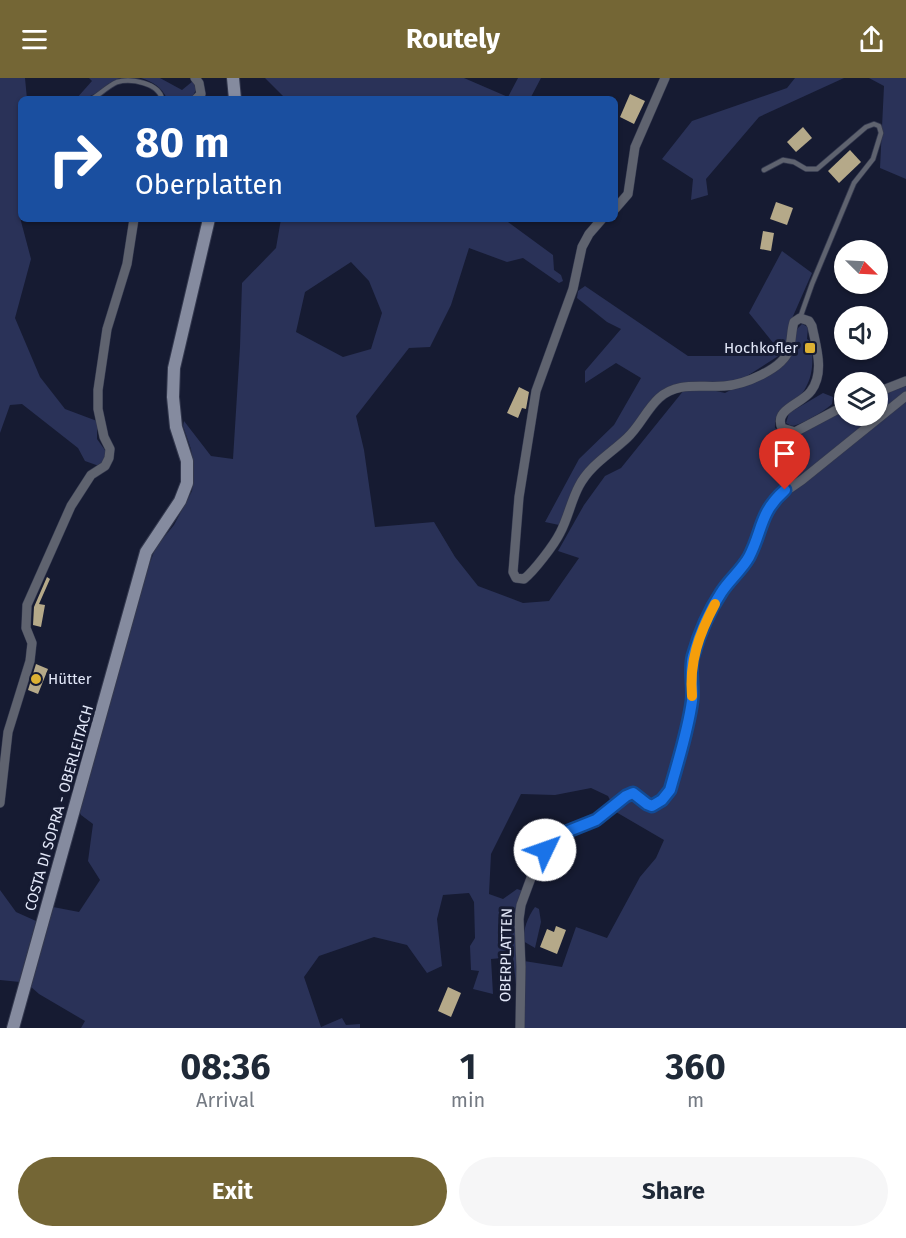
<!DOCTYPE html>
<meta charset="utf-8">
<style>
:root{--surface:#fff;--page:#f6f6f7;--text:#1f2937;--muted:#747a83;--accent:#746635}
body{margin:0;font-family:"Fira Sans",sans-serif;background:var(--page);color:var(--text);height:100vh;display:flex;flex-direction:column;font-size:22px;white-space:nowrap}
*{box-sizing:border-box;margin:0}
p{font-size:20px;color:var(--muted)}
.icon{flex:none;width:33px;height:33px;fill:none;stroke:currentColor;stroke-width:2;stroke-linecap:round;stroke-linejoin:round}
.map{position:relative;height:950px;overflow:hidden}
.panel{display:flex;flex-direction:column;background:var(--surface);flex:1}
.panel>*{flex:none}
.hud{position:absolute;left:18px;top:18px;width:600px;height:126px;border-radius:9px;box-shadow:0 2px 4px #0004;background:#1a4fa0;color:#fff;overflow:hidden}
.needle{width:39px;rotate:114deg}
.tools{position:absolute;left:834px;top:162px;display:grid;gap:12px}
.tools a{display:grid;place-items:center;width:54px;height:54px;border-radius:50%;background:var(--surface);box-shadow:0 2px 4px #0004;font-size:30px}
.pin{position:absolute;display:grid;place-items:center;width:51px;height:51px;color:#fff;margin:-62px -26px;border-radius:50% 50% 50% 0;rotate:-45deg;box-shadow:0 0 6px #0007}
.pin .icon{rotate:45deg}
.me{position:absolute;width:66px;margin:-33px;rotate:48deg;stroke-linejoin:round;filter:drop-shadow(0 0 4px #0008)}
.turn{display:flex;align-items:center;gap:21px;height:126px;padding:0 18px;font-size:27px}
.turn .icon{width:78px;height:78px;stroke-width:2.5}
.turn b{display:block;font-size:42px;line-height:51px}
.eta{display:flex;justify-content:space-evenly;align-items:center;height:102px;text-align:center}
.eta b{font-size:36px;font-weight:700;line-height:42px}
.action{display:flex;gap:12px;margin-top:auto;padding:12px 18px}
.action a{flex:1;height:69px;border-radius:36px;background:var(--accent);color:#fff;font-size:24px;font-weight:700;line-height:69px;text-align:center}
.action a+a{background:var(--page);color:var(--text)}
header{display:flex;justify-content:space-between;align-items:center;height:78px;padding:0 18px;background:var(--accent);color:#fff;font-size:27px;font-weight:700}
.map>svg:first-child{display:block}
</style>
<header><svg class="icon" aria-label="menu" viewBox="0 0 24 24"><path d="M4 6h16M4 12h16M4 18h16"/></svg>Routely<svg class="icon" aria-label="share" viewBox="0 0 24 24"><path d="M12 15V3M7 8l5-5 5 5M5 13v7h14v-7"/></svg></header>
<div class="map">
<svg width="906" height="950" viewBox="0 0 906 950">
<rect width="100%" height="100%" fill="#161b32"/>
<!-- green -->
<g fill="#2a3258" fill-rule="evenodd">
<path d="M0,0h25l2,21h-6v96l-3,15 13,49 -16,59 25,59 25,32 32,12v18l10,14 -2,7 -6,6 -14,-5 -7,-13 -56,-44 -12,1 -10,28z"/>
<path d="M89,0h31c-18,6 -23,21 -44,21l16,-18z"/>
<path d="M141,0h19l22,12 11,-9 3,9 -5,9h-24c-5,-12 -14,-17 -26,-21z"/>
<path d="M265,0h199l44,19 10,-19h23l-10,19 6,2h-251z"/>
<path d="M795,0h49l-85,39 -53,62 2,16 -17,5 2,-21 -31,-20 30,-38 95,-33z"/>
<path d="M869,0h37v101l-26,-11 4,-82z"/>
<path d="M281,141h223l49,36 1,15 7,5 2,6 -4,2 -36,-25 -16,4 -38,-14 -18,57 -21,42 -21,1 -53,68 8,34 11,77 59,-5 21,35 23,29 45,17 26,-2 30,-43 -21,-7 26,-46 21,-29 16,-8 63,-78 23,-1 18,4 62,-33 8,-12 1,-18 6,-6 6,3 -1,12 4,3c2,16 3,32 -6,47 -10,18 -31,13 -30,39l15,8 11,-3 43,-23v6h34v-20l28,-10v642h-383l1,-67 38,6 14,-40 31,11 33,-61 16,-19 8,-18 -48,-28 -8,-16 -17,-8 -36,7 -34,-1 -30,60 -2,40 14,5 14,-10 6,2 -5,112 -5,-46 -22,2 2,35 -20,-5 6,-18 -8,-1 -1,-24 5,-8 -1,-36 -5,-9 -26,2 -6,24 5,47 -15,7 -20,-28 -33,-8 -55,19 -15,21 17,50 21,-9 4,7 14,-1v4h-279l4,-7 -46,-27 -9,-8 23,-79 26,5 21,-32 -12,-19 5,-37 -12,-9 -2,-4 70,-246 7,-18 18,-22 18,-34 2,-17 -3,-25 -8,-23 1,-5 27,35 22,3 7,-112 2,-64 34,-35zM351,184l18,19 13,32 -11,36 -28,8 -47,-25 9,-40z"/>
<path d="M782,173l30,22 -22,50 -4,28 -42,27 -14,5 -71,11 -13,12 -11,17 -13,14 -30,26 -33,62 -14,-3 34,-63 35,-34 27,-47 -25,-15 -31,20v-12l36,-42 -14,-7 -30,-24 1,-7 7,-5 103,70h73l13,-12 -25,-31z"/>
<path d="M823,315l10,4 -1,7c-6,6 -28,19 -36,21 -5,2 -6,0 -10,-2l3,-10z"/>
<path d="M0,812l16,22 20,9 -16,61 -20,-2z"/>
<path d="M535,829l4,2 2,13 -6,26 -12,-7c1,-13 4,-23 12,-34z"/>
</g>
<!-- building -->
<g fill="#b5a989">
<path d="M630,16l15,7 -11,23 -14,-7z"/>
<path d="M803,49l9,11 -16,14 -9,-10z"/>
<path d="M850,72l11,12 -22,21 -11,-12z"/>
<path d="M776,124l17,6 -6,17 -17,-6z"/>
<path d="M763,153l11,2 -3,18 -11,-2z"/>
<path d="M519,309l10,5 -3,17 -4,-1 -4,10 -11,-5z"/>
<path d="M47,499l3,2 -11,25 6,1 -4,22 -8,-2 1,-18z"/>
<path d="M36,586l12,5 -10,25 -10,-4z"/>
<path d="M556,848l10,4 -9,24 -17,-7 7,-18 7,3z"/>
<path d="M448,909l13,6 -10,24 -13,-6z"/>
</g>
<g fill="none" stroke-linecap="round" stroke-linejoin="round">
<defs>
<g id="lane">
<path d="M92,21c8,-5 16,-13 25,-17 14,-4 42,1 45,17"/>
<path d="M764,92l19,-10 11,2 12,7h11l49,-42 8,-3 5,2 2,7 -8,26 -19,24 -42,101 -12,34"/>
</g>
<g id="street">
<path d="M195,0l4,5 2,11 -5,5"/>
<path d="M615,131l13,-15 7,-47 30,-69"/>
<path d="M602,141l-13,15 -7,13 -9,42 -37,102 -17,106 -6,75 3,6 8,1c10,-8 30,-34 36,-46 8,-15 11,-32 19,-47 11,-21 31,-32 48,-48 13,-12 19,-28 32,-40 19,-17 42,-10 65,-12 19,-1 60,-17 65,-37 3,-8 2,-18 5,-27l6,-4 9,3 3,5c4,21 13,46 -1,65 -9,13 -38,18 -29,37l13,4 49,-26"/>
<path d="M878,314l28,-11"/>
<path d="M0,725l8,-71 22,-71 2,-18 -6,-15 1,-23 44,-99 20,-31 14,-9 4,-8 1,-9 -6,-12 -6,-28v-19l9,-61 20,-65 7,-45"/>
<path d="M520,950l1,-61 -2,-48 2,-14 10,-27 14,-27 11,-16 40,-15 30,-24 7,-3 14,11 5,2 10,-6 8,-10 22,-90 -2,-26 3,-18 18,-44 11,-20 16,-18 12,-18 15,-43 8,-13 29,-20 104,-84"/>
</g>
<g id="secondary">
<path d="M233,0l2,21"/>
<path d="M13,950l133,-476 34,-51 7,-18v-22l-11,-34 -3,-30 1,-29 35,-149"/>
</g>
</defs>
<!-- lane casing -->
<use href="#lane" stroke="#33384e" stroke-width="6"/>
<!-- street casing -->
<use href="#street" stroke="#33384e" stroke-width="10"/>
<!-- secondary casing -->
<use href="#secondary" stroke="#33384e" stroke-width="14"/>
<!-- lane -->
<use href="#lane" stroke="#5f636f" stroke-width="4.5"/>
<!-- street -->
<use href="#street" stroke="#5f636f" stroke-width="9"/>
<!-- secondary -->
<use href="#secondary" stroke="#858b9f" stroke-width="12"/>
</g>
<g fill="none" stroke-linecap="round" stroke-linejoin="round">
<defs>
<path id="route" d="M545,772l11,-14 40,-16 30,-24 7,-3 14,11 5,2 10,-6 8,-10c8,-29 18,-59 22,-89 2,-15 -3,-30 1,-45 6,-21 16,-45 28,-63 8,-13 20,-22 28,-36 14,-27 10,-44 36,-67"/>
</defs>
<!-- route casing -->
<use href="#route" stroke="#114b97" stroke-width="15"/>
<!-- route -->
<use href="#route" stroke="#1a73e8" stroke-width="10"/>
<!-- slow -->
<path stroke="#f59e0b" stroke-width="10" d="M692,618c-3,-34 7,-62 23,-92"/>
</g>
<!-- markers -->
<g fill="#ddb133" stroke="#161b32" stroke-width="2">
<rect x="804" y="264" width="12" height="12" rx="3"/>
<circle cx="36" cy="601" r="6"/>
</g>
<g text-anchor="middle" stroke-width="6" stroke-linejoin="round" paint-order="stroke">
<!-- poi labels -->
<g font-size="15" fill="#e3e8f9" stroke="#161b32" text-anchor="end">
<text x="798" y="275">Hochkofler</text>
<text x="48" y="606" text-anchor="start">Hütter</text>
</g>
<!-- street labels -->
<g font-size="15" fill="#e3e8f9" stroke="#161b32">
<text transform="translate(59 730) rotate(-74)" y="5">COSTA DI SOPRA - OBERLEITACH</text>
<text transform="translate(506 877) rotate(-89)" y="5">OBERPLATTEN</text>
</g>
</g>
</svg>
<div class="tools">
<a><svg class="needle" viewBox="-14 -14 28 28"><path d="M0-13l5 13h-10z" fill="#e53935"/><path d="M0 13l5-13h-10z" fill="#747a83"/></svg></a>
<a><svg class="icon" aria-label="sound" viewBox="0 0 24 24"><path d="M4 9h4l5-4v14l-5-4H4zM17 9q2 3 0 6"/></svg></a>
<a><svg class="icon" aria-label="layers" viewBox="0 0 24 24"><path d="M12 4l9 5-9 5-9-5zM3 14l9 5 9-5"/></svg></a>
</div>
<div class="pin" style="left:785px;top:412px;background:#d93025"><svg class="icon" aria-label="arrive" viewBox="0 0 24 24"><path d="M6 21V4h12l-3 4 3 4H6"/></svg></div>
<svg class="me" style="left:545px;top:772px" viewBox="-20 -20 40 40"><circle r="19" fill="#fff"/><path d="M0-13L10 11 0 6-10 11z" fill="#1a73e8"/></svg>
<div class="hud">
<div class="turn"><svg class="icon" aria-label="right" viewBox="0 0 24 24"><path d="M7 20v-9h11M14 6l5 5-5 5"/></svg><div><b>80 m</b>Oberplatten</div></div>
</div>
</div>
<section class="panel">
<div class="eta">
<div><b>08:36</b><p>Arrival</p></div>
<div><b>1</b><p>min</p></div>
<div><b>360</b><p>m</p></div>
</div>
<div class="action"><a>Exit</a><a>Share</a></div>
</section>
